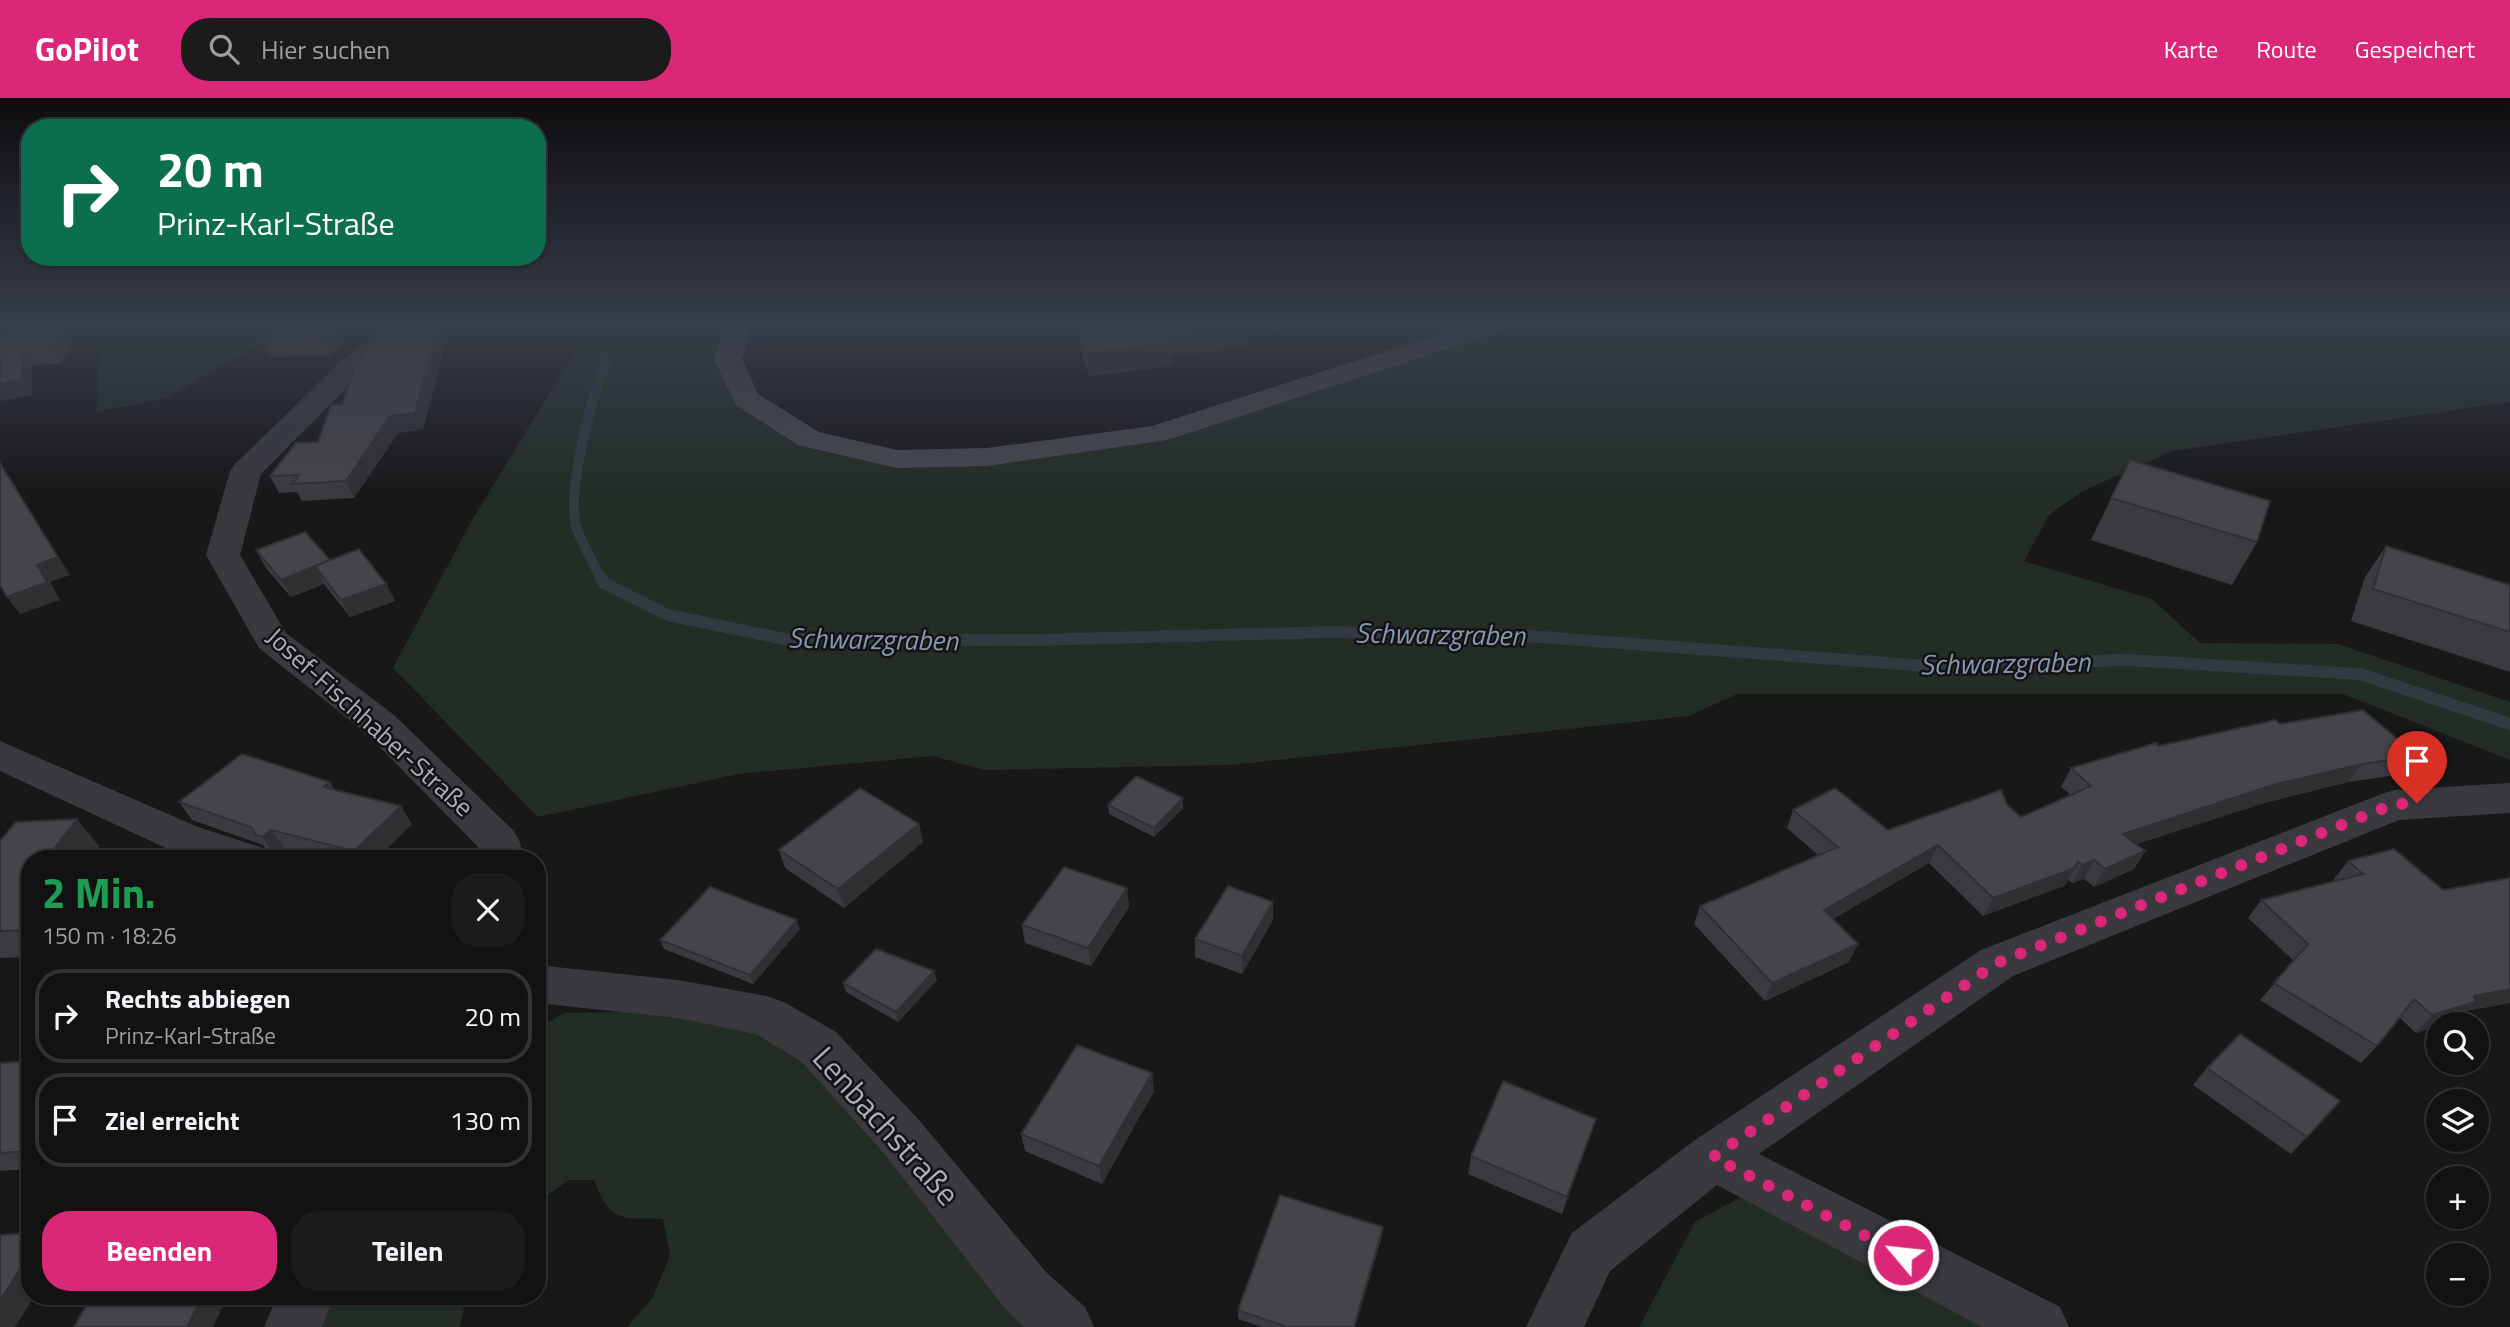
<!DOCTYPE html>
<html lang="de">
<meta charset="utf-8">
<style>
:root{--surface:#121213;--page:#1b1b1c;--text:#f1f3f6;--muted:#9c9ea0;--line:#313233;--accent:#db2777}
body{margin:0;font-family:"Titillium Web",sans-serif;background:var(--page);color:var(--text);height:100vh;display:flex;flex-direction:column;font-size:26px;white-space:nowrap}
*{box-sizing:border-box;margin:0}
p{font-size:23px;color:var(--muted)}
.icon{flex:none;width:38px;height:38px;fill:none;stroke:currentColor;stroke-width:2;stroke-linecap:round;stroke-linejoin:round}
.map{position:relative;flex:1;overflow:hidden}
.sheet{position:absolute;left:21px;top:752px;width:525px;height:455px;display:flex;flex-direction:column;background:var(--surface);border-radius:28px;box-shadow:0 2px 5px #0004,0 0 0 2px var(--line)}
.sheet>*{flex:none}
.hud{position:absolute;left:21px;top:21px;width:525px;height:147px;border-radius:28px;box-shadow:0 2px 5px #0004,0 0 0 2px var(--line);background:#0b6e4f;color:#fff;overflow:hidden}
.tools{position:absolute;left:2426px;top:914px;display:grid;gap:14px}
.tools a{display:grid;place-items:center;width:63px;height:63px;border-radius:50%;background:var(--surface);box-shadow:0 2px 5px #0004,0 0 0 2px var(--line);font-size:35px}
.pin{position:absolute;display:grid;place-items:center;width:60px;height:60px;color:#fff;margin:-72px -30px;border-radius:50% 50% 50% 0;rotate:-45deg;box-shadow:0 0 7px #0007}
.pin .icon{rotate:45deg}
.me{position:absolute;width:77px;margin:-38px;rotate:298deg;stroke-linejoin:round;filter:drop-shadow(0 0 5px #0008)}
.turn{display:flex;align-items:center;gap:24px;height:147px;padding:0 21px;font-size:32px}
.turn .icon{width:91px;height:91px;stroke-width:2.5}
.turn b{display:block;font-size:49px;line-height:60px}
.round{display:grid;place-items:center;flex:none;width:74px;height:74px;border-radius:28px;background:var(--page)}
.headline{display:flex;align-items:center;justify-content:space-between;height:119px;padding:0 21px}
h1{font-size:42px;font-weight:700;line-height:52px;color:#1e9e55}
.cta{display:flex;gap:14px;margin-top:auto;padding:14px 21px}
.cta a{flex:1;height:80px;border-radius:28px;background:var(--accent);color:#fff;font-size:28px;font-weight:700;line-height:80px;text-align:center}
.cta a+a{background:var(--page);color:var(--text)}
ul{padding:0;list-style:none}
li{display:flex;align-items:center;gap:21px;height:94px;margin:0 14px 10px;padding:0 7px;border:4px solid var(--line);border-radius:28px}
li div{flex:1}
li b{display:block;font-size:26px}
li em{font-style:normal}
header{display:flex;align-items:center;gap:42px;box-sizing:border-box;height:98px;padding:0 35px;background:var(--accent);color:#fff}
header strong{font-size:33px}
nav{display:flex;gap:38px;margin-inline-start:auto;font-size:24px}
.search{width:490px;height:63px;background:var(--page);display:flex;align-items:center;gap:18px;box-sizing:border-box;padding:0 24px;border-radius:28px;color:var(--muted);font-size:26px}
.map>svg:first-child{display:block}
</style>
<header>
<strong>GoPilot</strong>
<div class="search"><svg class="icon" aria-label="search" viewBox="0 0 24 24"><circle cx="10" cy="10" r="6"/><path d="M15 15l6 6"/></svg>Hier suchen</div>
<nav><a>Karte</a><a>Route</a><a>Gespeichert</a></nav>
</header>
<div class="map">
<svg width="2510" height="1229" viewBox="0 0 2510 1229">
<rect width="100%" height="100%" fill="#181819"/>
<!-- green -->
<g fill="#242c26">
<path d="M108,225h178l-14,14 -106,61 -69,14 2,-52z"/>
<path d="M592,225h147l-11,36 18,40 63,40 88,20 241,-22 362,-114h1010v79l-338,49 -91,41 -32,23 -25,46 128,38 48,44 138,1 172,58v58l-167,-66h-606l-48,22 -458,49 -247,5 -51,-14 -195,18 -200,43 -145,-149 78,-146z"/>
<path d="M669,913l68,10 63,32 238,274h-411l26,-30 17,-42 -7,-36c-41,-1 -53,4 -69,-39h-25l-32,22v-173l27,-16z"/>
<path d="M1739,1100l77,25 200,104h-377l56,-105z"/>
<path d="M333,1199h133l-6,30h-140z"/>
</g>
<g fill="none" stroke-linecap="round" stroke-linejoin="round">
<!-- stream-far1 -->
<path stroke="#323941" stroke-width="10" d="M601,480c-8,-16 -18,-32 -24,-49 -12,-35 15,-134 30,-169"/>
<!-- stream -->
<path stroke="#323941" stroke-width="12" d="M600,478l4,7 64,32 116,24 252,1 295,-8 196,4 400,30 201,-6 232,14 150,50"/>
<!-- street -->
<g fill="#39393e" fill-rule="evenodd">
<path d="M388,225h29l-58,52 -98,99 -21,81 46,78 108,82 120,116 6,11 3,17h-42l-2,-11 -113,-115 -107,-85 -53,-93 24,-84 5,-7 104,-101z"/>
<path d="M0,643l198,86 65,21 6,11h-70l-31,-10 -168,-78z"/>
<path d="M2510,685v30l-111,7 -386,156 -254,178 301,153 9,20h-87l-265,-142 -107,86 -26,56h-58l46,-94 123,-93 286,-190 398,-155 15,-5z"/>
<path d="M537,867l141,15 89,16 17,6 52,30 82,87 129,154 38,34 9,20h-70l-17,-16 -125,-160 -80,-89 -46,-28 -78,-16 -141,-15z"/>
<path d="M277,1199h57l-12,30h-58z"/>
</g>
<!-- secondary -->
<path fill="#47484e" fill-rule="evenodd" d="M726,225h26l-10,36 16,35 61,38 78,18 90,-2 165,-22 321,-103h40l-4,6 -342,111 -180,26 -90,2 -99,-23 -62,-40 -22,-46z"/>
</g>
<!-- wall -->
<g fill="#3b3b3f">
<path d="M83,225l-22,41 -29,1v30l-32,6v-64z"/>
<path d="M279,225h83l-18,20 -14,13 -58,1 -8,-15z"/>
<path d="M1076,225h264l-90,12v12l-79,8 1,11 -83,10 -11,-39z"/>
<path d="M448,234l-25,97 -25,4 -44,65 -52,3 -5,-9 -18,1 -9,-17 48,-34 24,-37z"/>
<path d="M2130,362l127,82 -25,43 -141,-45z"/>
<path d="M2386,448l124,39v87l-159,-51 14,-44z"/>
<path d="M256,452l74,10 56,24 9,17 -45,16 -26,-33 -33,13 -25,-29z"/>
<path d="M2280,626l138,32 -14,18 -56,8 -84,21 -128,41 9,7 -11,18 -40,18 -10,-8 -12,4 -4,-3 -4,6 -81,30 -54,-53 -96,56 16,43 -84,39 -71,-77 6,-18 118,-51 -31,-27 6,-18 95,20 120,-24 13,11 50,-22 -10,-8 10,-19 88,-22z"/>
<path d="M334,692l78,34 -36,35h-47l-45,-11 -9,7 -6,-1 -6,-9 -71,-25 -13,-18z"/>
<path d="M1183,700v10l-29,29 -45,-23 -1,-9z"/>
<path d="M919,726l4,18 -79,66 -59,-40 -6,-18z"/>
<path d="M0,743l99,5 -11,13h-58v98l-30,1z"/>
<path d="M2348,763l95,29 67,-12v125l-44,8 -8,9 -42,13 -17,-16 -22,29 -16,17 -101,-63 34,-39 -46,-43 13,-18 76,-19 -3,-2z"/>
<path d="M1127,790l2,19 -38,59 -66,-23 -3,-18z"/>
<path d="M1273,804v18l-31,54 -47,-17v-18z"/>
<path d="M800,831l-47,55 -89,-35 -4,-9z"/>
<path d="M937,882l-39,42 -52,-30 -3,-9z"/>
<path d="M30,963v108l-30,2v-108z"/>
<path d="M2207,970l133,33 -49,53 -98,-69z"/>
<path d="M1154,993l-52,93 -77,-33 -4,-17z"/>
<path d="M1590,1038l-28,78 -94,-40 3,-18z"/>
<path d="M1382,1138l-27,91h-93l-24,-8v-9z"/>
</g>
<!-- shaded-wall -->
<g fill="#303033">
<path d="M65,225h18l-22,41 -10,-16z"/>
<path d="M340,225h22l-18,20 -14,13 -7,-16z"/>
<path d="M439,225h5l4,9 -25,97 -25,4 -44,65 -8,-17 44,-65z"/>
<path d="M1246,225h94l-90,12v12l-79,8 1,11 -83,10 -2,-23 79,-20z"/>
<path d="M22,251l10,16v30l-32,6v-18z"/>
<path d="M0,365l70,112 -20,7 10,18 -40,14 -13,-17 30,-32z"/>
<path d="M330,462l-15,6 9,18 -33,13 -10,-17z"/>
<path d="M386,486l9,17 -45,16 -9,-17z"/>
<path d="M2362,666l-14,18 -84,21 -152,49 11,-18 153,-50z"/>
<path d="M330,684l11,18 -18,-13z"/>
<path d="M1183,700v10l-29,29v-9z"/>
<path d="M401,708l11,18 -36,35h-16l-6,-8z"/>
<path d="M77,721l22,27 -11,13h-42z"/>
<path d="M919,726l4,18 -79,66 -6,-19z"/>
<path d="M271,732l13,18 -9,7 -13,-18z"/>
<path d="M1938,747l-9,18 -113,65 8,-18z"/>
<path d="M2145,753l-11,18 -40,18 11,-18z"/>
<path d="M2094,762l-10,19 -12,4 11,-18z"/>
<path d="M2078,764l-14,24 -81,30 10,-18z"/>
<path d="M1127,790l2,19 -38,59 -3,-18z"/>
<path d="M1273,804v18l-31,54v-18z"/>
<path d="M797,822l3,9 -47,55 -3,-9z"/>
<path d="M1858,846l-9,18 -84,39 7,-18z"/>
<path d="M934,873l3,9 -39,42 -2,-10z"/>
<path d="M2510,891v14l-44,8 -8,9 -13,4h-7v2l-22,7 16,-18 42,-19z"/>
<path d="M1152,975l2,18 -52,93 -3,-18z"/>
<path d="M1596,1021l-6,17 -28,78 5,-17z"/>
<path d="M1383,1129l-1,9 -27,91h-1z"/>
<path d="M30,1155v44h4l-19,30h-15v-26z"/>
<path d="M202,1199h25l-14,30h-26z"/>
</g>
<!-- building -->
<g fill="#454549" stroke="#303033" stroke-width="2">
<path d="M9,225h56l-14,25 -29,1v30l-22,4v-46l9,-12z"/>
<path d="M279,225h61l-17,17 -59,2z"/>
<path d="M397,225h42l-24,90 -25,3 -44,65 -54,3 7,-9 -29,1 26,-33 22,-1 13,-37h11l14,-40 14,-19z"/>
<path d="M1078,225h172v1l-84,9 5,11 -84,9z"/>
<path d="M2130,362l140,41 -13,41 -146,-44z"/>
<path d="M0,365l58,94 -21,8 10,17 -40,15 -7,-12z"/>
<path d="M305,434l25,28 -49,20 -25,-30z"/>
<path d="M2386,448l124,39v47l-137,-43z"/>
<path d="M359,451l27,35 -45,16 -26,-34z"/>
<path d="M2363,612l55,46 -56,8 -86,20 -153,50 22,17 -40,18 -11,-9 -11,5 -5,-3 -3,6 -82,30 -55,-53 -114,65 34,34 -86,39 -72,-77 138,-59 -45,-37 42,-22 53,42 113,-40 7,16 13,11 70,-31 -20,-18 85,-25 3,3 116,-26 5,4z"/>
<path d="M242,656l88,28 -7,5 78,19 -47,45 -83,-21 -9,7 -6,-2 -5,-8 -72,-25z"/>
<path d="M1136,678l47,22 -29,30 -46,-23z"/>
<path d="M860,690l59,36 -81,65 -59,-39z"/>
<path d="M77,721l-31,40h-16v71l-30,1v-90l16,-19z"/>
<path d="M2394,751l49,41 67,-12v111l-36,7 1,6 -43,13 -18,-16 -37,47 -103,-63 34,-39 -47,-44 102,-26 -15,-13z"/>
<path d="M1064,769l63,21 -39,60 -66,-23z"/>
<path d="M1228,788l45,16 -31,54 -47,-17z"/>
<path d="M710,789l87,33 -47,55 -90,-35z"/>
<path d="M876,851l58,22 -38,41 -53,-29z"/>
<path d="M2240,936l100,67 -33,36 -100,-69z"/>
<path d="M1077,947l75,28 -53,93 -78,-32z"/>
<path d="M30,963v90l-30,2v-90z"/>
<path d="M1503,983l93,38 -29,78 -96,-41z"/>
<path d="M1280,1097l103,32 -29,100h-67l-49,-17z"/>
<path d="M30,1135v20l-30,48v-66z"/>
<path d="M91,1199h111l-15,30h-113z"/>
</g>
<!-- sky -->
<linearGradient id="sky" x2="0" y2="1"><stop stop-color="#0d0d0e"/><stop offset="0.57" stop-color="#373d49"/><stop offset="1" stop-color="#373d49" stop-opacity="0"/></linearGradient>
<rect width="2510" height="397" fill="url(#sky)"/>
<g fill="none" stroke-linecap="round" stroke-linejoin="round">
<!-- route -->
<path stroke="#db2777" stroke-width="12" stroke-dasharray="0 21.6" d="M1903,1157l-190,-98 284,-194 397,-159 23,-1"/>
</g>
<g text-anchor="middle" stroke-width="5" stroke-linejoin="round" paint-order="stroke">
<!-- street labels -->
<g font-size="26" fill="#abaeb8" stroke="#131314">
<text transform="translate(370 624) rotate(42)" y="9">Josef-Fischhaber-Straße</text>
</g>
<!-- water labels -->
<g font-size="28" font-style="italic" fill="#8697af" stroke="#131314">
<text transform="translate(1440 536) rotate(1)" y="10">Schwarzgraben</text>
<text transform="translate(873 541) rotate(1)" y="10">Schwarzgraben</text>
<text transform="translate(2005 565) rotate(-1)" y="10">Schwarzgraben</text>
</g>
<!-- near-street labels -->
<g font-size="32" fill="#abaeb8" stroke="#131314">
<text transform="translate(886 1028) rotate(48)" y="11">Lenbachstraße</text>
</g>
</g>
</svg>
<div class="tools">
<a><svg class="icon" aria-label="search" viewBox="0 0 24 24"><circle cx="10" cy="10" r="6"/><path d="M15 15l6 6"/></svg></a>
<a><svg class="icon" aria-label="layers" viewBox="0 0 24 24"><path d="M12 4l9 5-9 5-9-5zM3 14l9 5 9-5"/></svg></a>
<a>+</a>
<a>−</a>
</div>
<div class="pin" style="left:2417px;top:705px;background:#d93025"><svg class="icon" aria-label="arrive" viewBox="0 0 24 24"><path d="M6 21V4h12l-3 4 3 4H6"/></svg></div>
<svg class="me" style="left:1903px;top:1157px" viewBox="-20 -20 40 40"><circle r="17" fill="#db2777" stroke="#fff" stroke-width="3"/><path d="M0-11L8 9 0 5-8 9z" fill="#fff"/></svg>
<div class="hud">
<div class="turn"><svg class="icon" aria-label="right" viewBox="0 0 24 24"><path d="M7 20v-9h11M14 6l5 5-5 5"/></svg><div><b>20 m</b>Prinz-Karl-Straße</div></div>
</div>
<section class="sheet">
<div class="headline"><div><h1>2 Min.</h1><p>150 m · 18:26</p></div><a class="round"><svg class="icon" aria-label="close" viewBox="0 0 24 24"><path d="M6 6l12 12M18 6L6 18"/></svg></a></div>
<ul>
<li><svg class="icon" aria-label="right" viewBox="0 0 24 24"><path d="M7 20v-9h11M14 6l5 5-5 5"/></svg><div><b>Rechts abbiegen</b><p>Prinz-Karl-Straße</p></div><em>20 m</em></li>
<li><svg class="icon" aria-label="arrive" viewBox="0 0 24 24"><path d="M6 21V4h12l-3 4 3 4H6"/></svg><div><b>Ziel erreicht</b></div><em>130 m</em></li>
</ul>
<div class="cta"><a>Beenden</a><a>Teilen</a></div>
</section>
</div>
